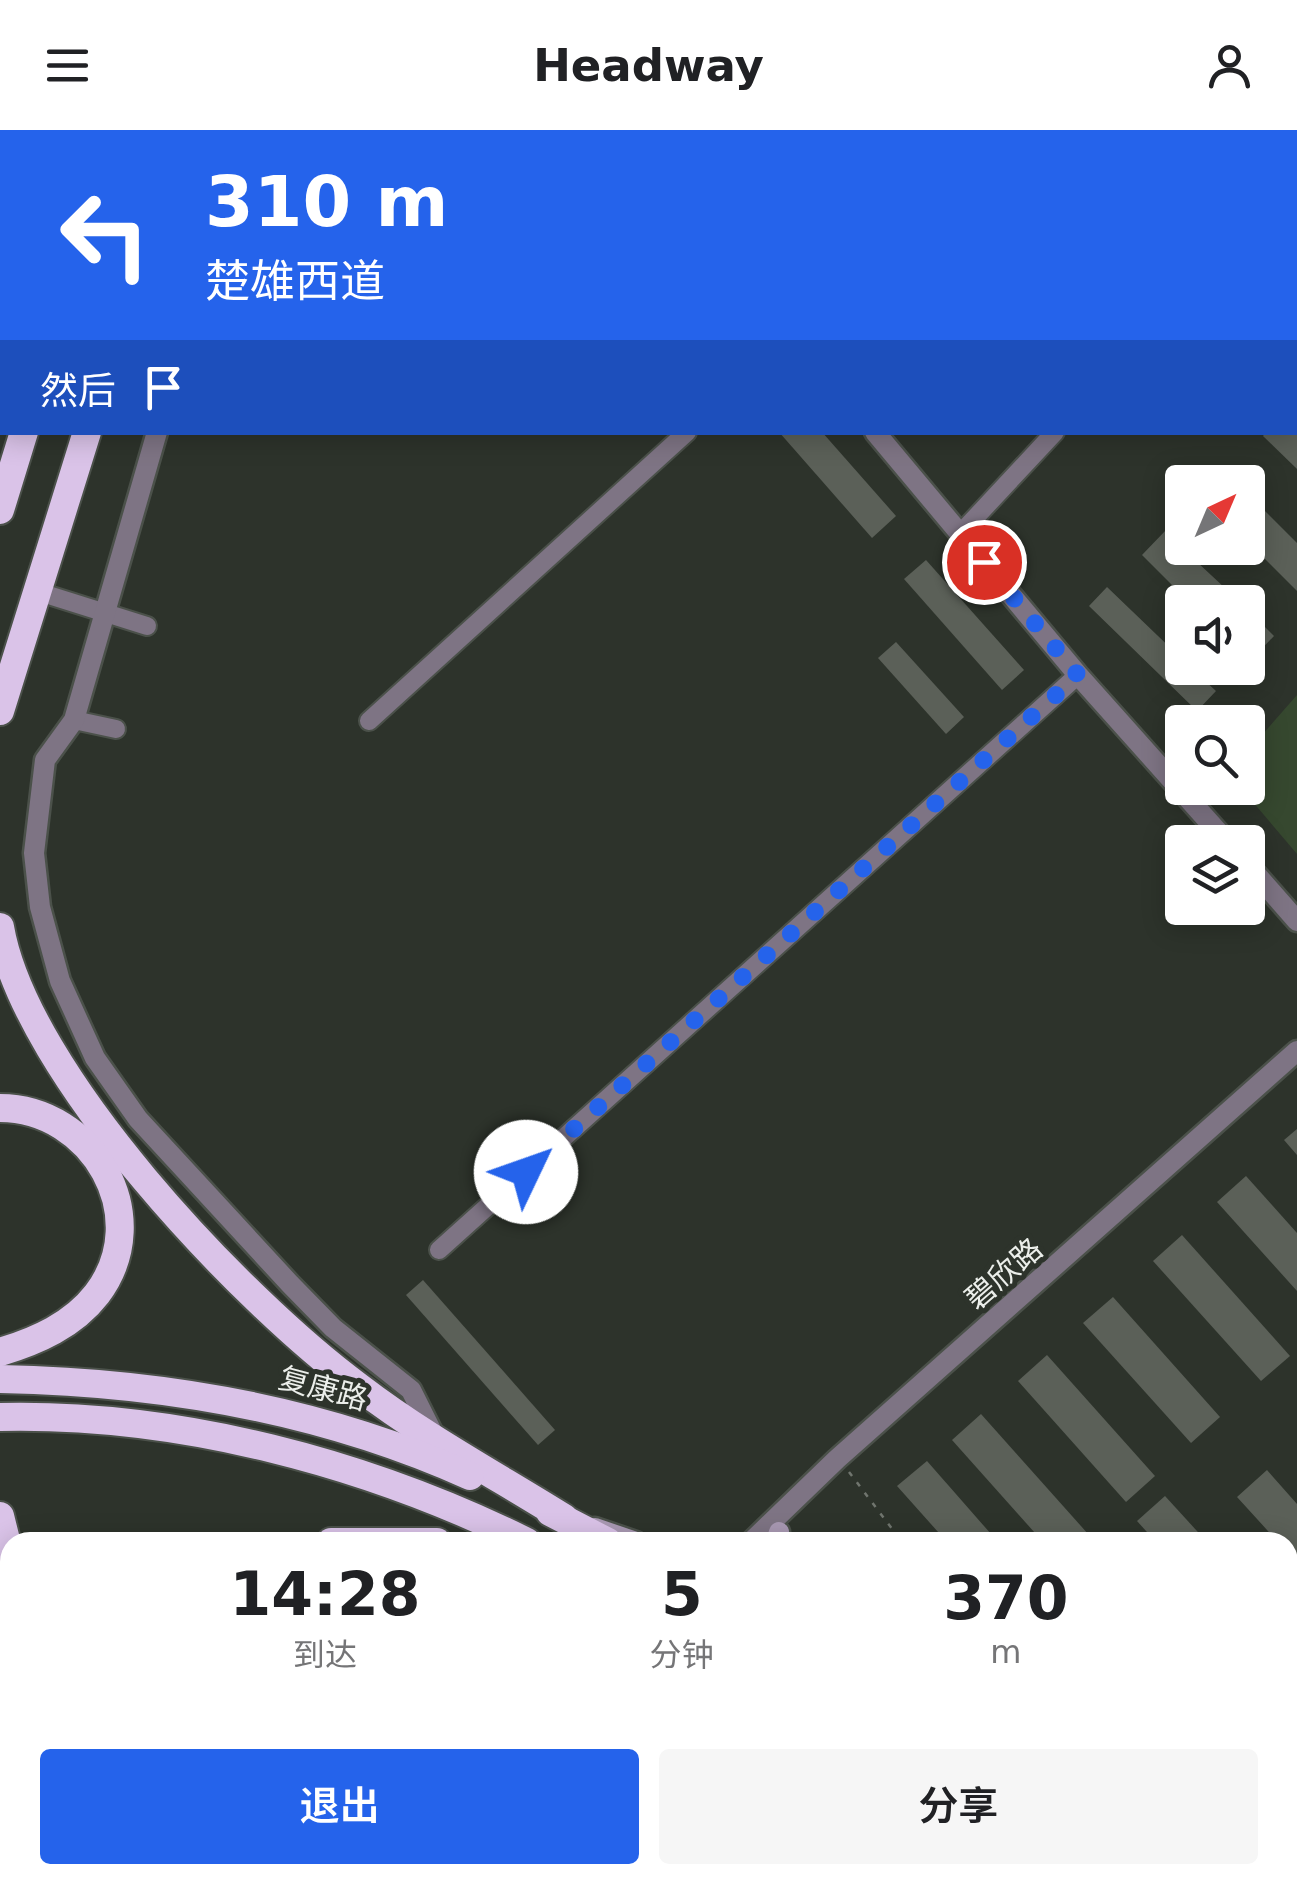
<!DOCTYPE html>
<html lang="zh">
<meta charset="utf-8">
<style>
:root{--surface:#fff;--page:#f6f6f6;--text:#202124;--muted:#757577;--accent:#2563eb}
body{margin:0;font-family:"DejaVu Sans","Noto Sans SC",sans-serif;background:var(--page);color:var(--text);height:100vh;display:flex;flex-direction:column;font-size:38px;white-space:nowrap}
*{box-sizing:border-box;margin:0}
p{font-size:32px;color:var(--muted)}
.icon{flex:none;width:55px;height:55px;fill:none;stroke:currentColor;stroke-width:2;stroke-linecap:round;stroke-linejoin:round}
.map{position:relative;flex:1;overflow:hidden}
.details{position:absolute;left:0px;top:1402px;width:1298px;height:352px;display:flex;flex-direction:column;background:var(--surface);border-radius:30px 30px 0 0;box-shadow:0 5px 25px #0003}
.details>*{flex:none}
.guide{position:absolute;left:0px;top:0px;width:1298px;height:305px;box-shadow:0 5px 25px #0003;background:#2563eb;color:#fff;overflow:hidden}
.needle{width:65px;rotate:44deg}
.fabs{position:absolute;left:1165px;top:335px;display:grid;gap:20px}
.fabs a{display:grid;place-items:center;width:100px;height:100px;border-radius:10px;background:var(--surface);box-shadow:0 5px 25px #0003;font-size:50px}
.pin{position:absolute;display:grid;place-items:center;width:85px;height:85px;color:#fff;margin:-42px;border:5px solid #fff;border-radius:50%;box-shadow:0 2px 10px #0007}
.me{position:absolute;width:110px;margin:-55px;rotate:48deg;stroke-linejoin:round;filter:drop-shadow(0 0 8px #0008)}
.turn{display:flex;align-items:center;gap:35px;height:210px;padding:0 40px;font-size:45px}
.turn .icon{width:130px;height:130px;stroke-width:2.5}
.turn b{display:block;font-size:70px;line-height:85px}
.then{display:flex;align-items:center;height:95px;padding:0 40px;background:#0003;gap:20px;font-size:38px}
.eta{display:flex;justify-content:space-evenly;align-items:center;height:170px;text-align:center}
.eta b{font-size:60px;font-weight:600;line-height:70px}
.button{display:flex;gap:20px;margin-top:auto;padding:20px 40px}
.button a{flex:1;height:115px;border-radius:10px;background:var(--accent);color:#fff;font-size:40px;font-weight:600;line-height:115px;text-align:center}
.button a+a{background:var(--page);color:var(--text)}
header{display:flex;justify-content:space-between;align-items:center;height:130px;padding:0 40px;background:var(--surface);font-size:45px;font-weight:600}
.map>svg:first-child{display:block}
</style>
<header><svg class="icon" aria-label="menu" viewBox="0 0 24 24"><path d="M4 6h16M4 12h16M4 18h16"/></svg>Headway<svg class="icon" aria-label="person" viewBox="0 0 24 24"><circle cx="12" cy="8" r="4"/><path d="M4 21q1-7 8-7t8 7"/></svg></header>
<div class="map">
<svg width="1297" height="1753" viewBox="0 0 1297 1753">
<rect width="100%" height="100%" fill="#2d332b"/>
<!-- built -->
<path fill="#333c2f" d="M10,1626v119h854l7,8h-871v-121z"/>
<!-- green -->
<g fill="#36482f">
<path d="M0,0h86l-84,2 -2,283z"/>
<path d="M1297,565v159l-56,-66h7v-37z"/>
<path d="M10,1547v43l-10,7v-45z"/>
<path d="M10,1626v119h236l-10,8h-236v-121z"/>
<path d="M607,1745h257l7,8h-257z"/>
</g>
<!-- building -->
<g fill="#5b6058">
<path d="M779,302h43l74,84 -24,22z"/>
<path d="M1266,302h31v37l-34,-33z"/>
<path d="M1248,364l49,49v48l-49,-49z"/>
<path d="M1166,400l16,18 58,54h-51l-47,-47z"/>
<path d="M926,430l98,110 -22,20 -98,-111z"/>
<path d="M1107,457l75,72v9h9l25,23 -19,20 -108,-105z"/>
<path d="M1248,480l26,26 -26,27z"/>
<path d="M896,512l68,75 -18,17 -68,-76z"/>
<path d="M1297,999v26l-13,-15z"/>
<path d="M1246,1046l51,57v58l-80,-89z"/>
<path d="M1182,1105l108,121 -29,25 -108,-120z"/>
<path d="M423,1150l132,150 -17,15 -132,-150z"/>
<path d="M1113,1167l107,120 -29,26 -108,-120z"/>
<path d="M1047,1225l108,121 -29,26 -108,-121z"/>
<path d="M981,1284l108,121 -9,7h-37l-91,-102z"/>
<path d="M927,1331l71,81h-51l-50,-56z"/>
<path d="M1267,1340l30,34v60l-9,-11v-11h-10l-41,-45z"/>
<path d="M1165,1366l42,46h-51l-19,-21z"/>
<path d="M1202,1745h83l6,8h-83z"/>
</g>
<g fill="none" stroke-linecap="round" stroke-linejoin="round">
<defs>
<g id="service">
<path d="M1288,1527l9,-5"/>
<path d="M1288,1701l9,14"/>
<path d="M554,1745l8,8"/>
<path d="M863,1753l8,-8"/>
</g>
<g id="minor">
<path d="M1050,0l3,2"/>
<path d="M1295,164h2"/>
<path d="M960,404l95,-102"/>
<path d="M39,462l108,34"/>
<path d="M74,590l42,9"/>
<path d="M369,591l318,-289"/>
<path d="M439,1120l639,-575"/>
<path d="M340,1745l9,8"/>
</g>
<g id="tertiary">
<path d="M605,0l4,2"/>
<path d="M245,2l1,-2"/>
<path d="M157,302l-83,288 -29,40 -11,93 6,54 20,74 35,77 43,61 152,165 43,44 78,62 24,48"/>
<path d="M875,302l203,243 149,167"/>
<path d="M1248,735l49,56"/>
<path d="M751,1412l86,-83 460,-408"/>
</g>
<g id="secondary">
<path d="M595,1398l41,14"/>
<path d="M776,1412l3,-10"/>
<path d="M0,1613l10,-7"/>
<path d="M896,1745l7,8"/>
<path d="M1039,1745l6,8"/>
</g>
<g id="trunk">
<path d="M116,2v-2"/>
<path d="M178,2l1,-2"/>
<path d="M0,380l24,-78"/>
<path d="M0,581l87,-279"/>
<path d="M0,797c25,146 241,373 359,460 64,49 136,88 205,131"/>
<path d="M0,978c92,0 156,108 97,186 -24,31 -60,47 -97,58"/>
<path d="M0,1249c163,3 321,30 470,97"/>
<path d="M0,1287c180,-4 367,46 527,125"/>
<path d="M550,1382l58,30"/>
<path d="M0,1386l10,40"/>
<path d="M331,1412h106"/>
<path d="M0,1481l10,-39"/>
<path d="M0,1538l10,-5"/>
<path d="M936,1745l6,8"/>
<path d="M995,1745l6,8"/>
</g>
</defs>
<!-- service casing -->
<use href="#service" stroke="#4b514a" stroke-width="14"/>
<!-- minor casing -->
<use href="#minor" stroke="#4b514a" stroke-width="22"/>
<!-- tertiary casing -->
<use href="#tertiary" stroke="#4b514a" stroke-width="25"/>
<!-- secondary casing -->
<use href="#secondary" stroke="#4b514a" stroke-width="25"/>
<!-- trunk casing -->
<use href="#trunk" stroke="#4b514a" stroke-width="32"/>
<!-- path -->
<g stroke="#70756e" stroke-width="2.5" stroke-dasharray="5 8" stroke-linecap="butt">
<path d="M849,1342l53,70"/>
<path d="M1141,1745l6,8"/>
</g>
<!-- service -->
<use href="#service" stroke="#7e7484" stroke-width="9"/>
<!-- minor -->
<use href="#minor" stroke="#7e7484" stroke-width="18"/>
<!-- tertiary -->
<use href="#tertiary" stroke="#7e7484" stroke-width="20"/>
<!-- secondary -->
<use href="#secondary" stroke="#a999b3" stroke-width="20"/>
<!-- trunk -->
<use href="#trunk" stroke="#dac3e8" stroke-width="28"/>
</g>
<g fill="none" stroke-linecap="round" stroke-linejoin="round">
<!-- route -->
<path stroke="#2563eb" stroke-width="18" stroke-dasharray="0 32.4" d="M526,1042l552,-497 -94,-113"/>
</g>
<g text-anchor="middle" stroke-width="10" stroke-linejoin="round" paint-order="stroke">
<!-- street labels -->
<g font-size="30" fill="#ebeeea" stroke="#2d332b">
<text transform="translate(1004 1144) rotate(-41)" y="10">碧欣路</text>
<text transform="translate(323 1259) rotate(15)" y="10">复康路</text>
</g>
</g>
</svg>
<div class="fabs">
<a><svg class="needle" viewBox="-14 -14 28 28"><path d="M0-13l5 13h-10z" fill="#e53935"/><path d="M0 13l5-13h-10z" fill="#757577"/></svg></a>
<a><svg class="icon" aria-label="sound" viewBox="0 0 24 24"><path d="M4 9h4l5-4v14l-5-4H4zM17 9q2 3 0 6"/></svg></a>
<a><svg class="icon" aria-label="search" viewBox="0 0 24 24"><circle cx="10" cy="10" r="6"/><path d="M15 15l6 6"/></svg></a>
<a><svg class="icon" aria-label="layers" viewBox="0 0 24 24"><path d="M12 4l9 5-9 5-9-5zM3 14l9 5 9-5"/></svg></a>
</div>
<div class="pin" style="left:984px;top:432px;background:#d93025"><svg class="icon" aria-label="arrive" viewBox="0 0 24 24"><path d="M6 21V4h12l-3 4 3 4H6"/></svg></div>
<svg class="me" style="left:526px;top:1042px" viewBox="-20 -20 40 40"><circle r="19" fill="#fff"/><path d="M0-13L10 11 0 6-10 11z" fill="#2563eb"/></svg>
<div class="guide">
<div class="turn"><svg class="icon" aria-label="left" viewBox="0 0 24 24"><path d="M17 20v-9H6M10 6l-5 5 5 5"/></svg><div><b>310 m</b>楚雄西道</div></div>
<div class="then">然后<svg class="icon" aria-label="arrive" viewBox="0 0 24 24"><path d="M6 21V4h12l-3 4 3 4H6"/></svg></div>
</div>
<section class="details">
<div class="eta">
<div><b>14:28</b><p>到达</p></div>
<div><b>5</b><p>分钟</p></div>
<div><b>370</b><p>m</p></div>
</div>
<div class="button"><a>退出</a><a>分享</a></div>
</section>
</div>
